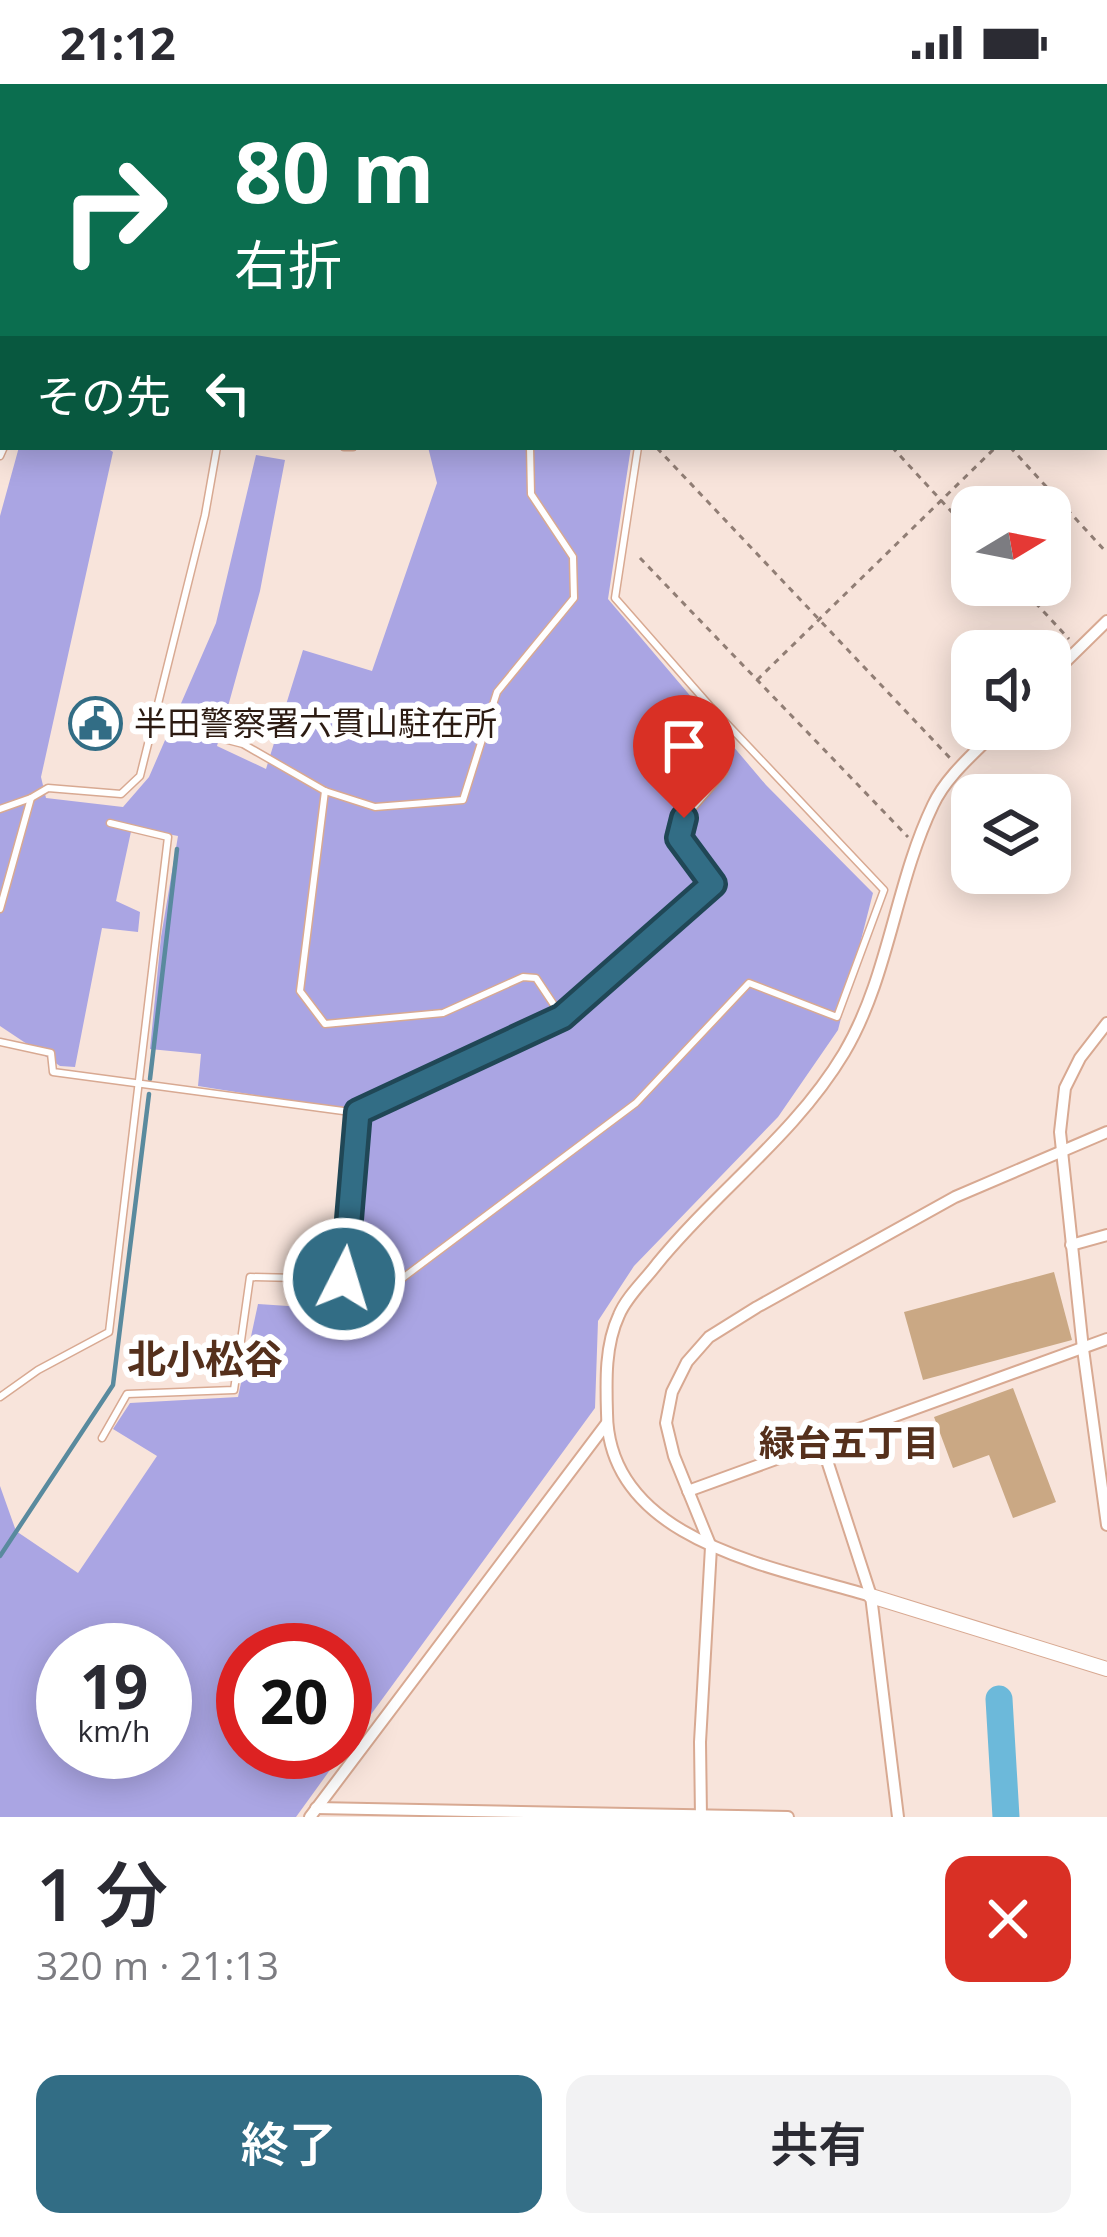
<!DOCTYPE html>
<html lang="ja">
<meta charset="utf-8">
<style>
:root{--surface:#fff;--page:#f2f2f3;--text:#2b2b33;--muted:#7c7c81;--accent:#326d85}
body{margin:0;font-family:"Open Sans","Noto Sans JP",sans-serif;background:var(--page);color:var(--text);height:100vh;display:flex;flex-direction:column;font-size:45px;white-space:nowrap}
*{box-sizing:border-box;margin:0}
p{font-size:39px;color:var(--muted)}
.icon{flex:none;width:66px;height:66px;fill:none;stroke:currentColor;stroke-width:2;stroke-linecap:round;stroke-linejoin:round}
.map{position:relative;height:1733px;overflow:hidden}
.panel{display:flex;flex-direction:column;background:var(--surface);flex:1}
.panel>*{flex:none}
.guide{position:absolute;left:0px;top:0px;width:1107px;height:366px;box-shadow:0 6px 30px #0003;background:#0b6e4f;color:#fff;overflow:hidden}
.needle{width:78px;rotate:80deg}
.controls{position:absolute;left:951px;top:402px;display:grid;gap:24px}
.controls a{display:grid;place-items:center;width:120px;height:120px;border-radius:24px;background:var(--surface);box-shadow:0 6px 30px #0003;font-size:60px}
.speed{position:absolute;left:36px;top:1539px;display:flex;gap:24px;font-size:60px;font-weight:700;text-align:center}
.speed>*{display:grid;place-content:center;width:156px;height:156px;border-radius:50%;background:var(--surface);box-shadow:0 6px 30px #0003;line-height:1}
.speed small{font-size:30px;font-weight:400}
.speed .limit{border:18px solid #d22;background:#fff;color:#111}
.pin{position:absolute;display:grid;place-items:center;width:102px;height:102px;color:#fff;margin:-123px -51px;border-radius:50% 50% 50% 0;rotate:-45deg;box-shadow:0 0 12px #0007}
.pin .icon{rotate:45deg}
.me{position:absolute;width:132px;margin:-66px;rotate:5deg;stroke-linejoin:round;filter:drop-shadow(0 0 9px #0008)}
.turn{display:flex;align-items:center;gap:42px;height:252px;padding:0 36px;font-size:54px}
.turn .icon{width:156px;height:156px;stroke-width:2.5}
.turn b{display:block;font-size:84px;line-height:102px}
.then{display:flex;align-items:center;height:114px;padding:0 36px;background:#0003;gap:24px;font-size:45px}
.round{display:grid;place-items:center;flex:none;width:126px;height:126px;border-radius:24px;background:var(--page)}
.overview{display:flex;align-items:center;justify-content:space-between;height:204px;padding:0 36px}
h1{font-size:72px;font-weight:600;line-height:90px}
.action{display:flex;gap:24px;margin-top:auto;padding:24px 36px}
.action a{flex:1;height:138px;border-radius:24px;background:var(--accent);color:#fff;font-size:48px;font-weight:600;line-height:138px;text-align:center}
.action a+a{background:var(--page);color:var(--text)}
.status{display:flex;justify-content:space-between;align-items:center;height:84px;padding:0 60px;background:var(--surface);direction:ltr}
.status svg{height:33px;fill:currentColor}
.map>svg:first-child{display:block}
</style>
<div class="status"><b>21:12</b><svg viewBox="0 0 49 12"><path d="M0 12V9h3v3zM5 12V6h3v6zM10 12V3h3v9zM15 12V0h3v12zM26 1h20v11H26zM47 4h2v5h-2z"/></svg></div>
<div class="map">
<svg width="1107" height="1733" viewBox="0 0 1107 1733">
<rect width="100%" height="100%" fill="#f8e4db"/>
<!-- forest -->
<g fill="#aaa5e3" fill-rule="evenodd">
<path d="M371,0h313l-1,3z"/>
<path d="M19,363h86l8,5 -72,325 5,21 77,9 26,-30 67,-154 40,-168 29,5 -25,131 -43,155 49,23 37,-119 69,21 65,-188 -9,-36h203l-23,152 158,186 107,108 -35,137 -60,87 -144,149 -36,55 -3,87 -250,342v-100h-102v102h100l-47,65h-296v-331l16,45 62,42 79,-117 -44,-27 17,-26 108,-6 20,-93 90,6 25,-196 -175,-28 3,-32 -51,-5 11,-112 17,-101 -46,-9 -16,74 24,11 -2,20 -36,-4 -27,139 -15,-1 -60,-40v-510zM63,1566h102v102h-102z"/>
</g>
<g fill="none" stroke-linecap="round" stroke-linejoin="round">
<!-- stream -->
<g stroke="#598a9e" stroke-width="4.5">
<path d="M150,995l27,-230"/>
<path d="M0,1472l113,-171 36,-291"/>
</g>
<!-- river -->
<path stroke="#6cb9da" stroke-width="27" d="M999,1615l7,118"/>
</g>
<!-- building -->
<g fill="#caa884">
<path d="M1054,1188l18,68 -149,40 -19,-68z"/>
<path d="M1013,1304l43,114 -43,16 -24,-63 -36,13 -19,-51z"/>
</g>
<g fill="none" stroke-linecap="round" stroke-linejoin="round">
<defs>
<g id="service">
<path d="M291,0v3"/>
<path d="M48,3l1,-3"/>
<path d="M435,3l1,-3"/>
<path d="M691,3l1,-3"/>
<path d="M0,326l3,1"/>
<path d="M344,363h9"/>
<path d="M0,372l4,-9"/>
<path d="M154,637l89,23 82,47 50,16 88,-7 34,-108 77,-94 -1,-41 -42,-63 -1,-47"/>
<path d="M325,707l-25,200 25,33 118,-11 80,-36 13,1 26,39"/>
<path d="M0,725l31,-11"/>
<path d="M0,825l31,-111 17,-10 73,6 19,-18 65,-261 12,-68"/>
<path d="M0,958l51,11 2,19 305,41 204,-96 151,-133 -34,-46 5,-20 40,-46 -15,-67 -94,-107 23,-151"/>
<path d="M343,1195l57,1 236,-177 113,-120 88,34 47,-127 -173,-183"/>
<path d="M0,1313l38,-27 71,-38 59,-495 -58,-14"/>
<path d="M102,1354l25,-44 107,-4 16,-113 93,2 15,-166"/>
</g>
<g id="minor">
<path d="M851,0l2,3"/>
<path d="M1104,57l3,-1"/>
<path d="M1104,337l3,3"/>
<path d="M1050,593l57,-56"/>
<path d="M1107,939l-27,35 -15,30 -5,44 23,217 24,176"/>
<path d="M1071,1161l36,-10"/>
<path d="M821,1358l50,154 27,221"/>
<path d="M688,1407l419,-152"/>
<path d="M871,1512c-95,-29 -263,-54 -264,-183 -1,-33 -2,-68 12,-98 8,-19 26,-35 38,-51 59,-73 138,-129 187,-211 45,-76 51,-169 89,-248 14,-30 43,-53 65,-76"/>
<path d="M316,1724l472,9"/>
<path d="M310,1733l297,-394"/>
<path d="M701,1733l-1,-75 11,-195 -37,-91 -8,-33 6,-31 15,-30 22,-25 48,-30 198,-110 152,-65"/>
</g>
<path id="tertiary" d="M871,1512l236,73"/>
</defs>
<!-- service casing -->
<use href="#service" stroke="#d8a992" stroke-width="9"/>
<!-- minor casing -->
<use href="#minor" stroke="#d8a992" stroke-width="14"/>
<!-- tertiary casing -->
<use href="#tertiary" stroke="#d8a992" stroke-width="16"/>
<!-- path -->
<g stroke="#917e75" stroke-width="3" stroke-dasharray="6 6" stroke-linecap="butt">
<path d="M892,363l80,87"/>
<path d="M1010,363l97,106"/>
<path d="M657,364l293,310"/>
<path d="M640,474l268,279"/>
<path d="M1019,501l50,54"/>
<path d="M757,596l239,-233"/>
</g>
<!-- service -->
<use href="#service" stroke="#fff" stroke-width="6"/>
<!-- minor -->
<use href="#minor" stroke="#fff" stroke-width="10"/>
<!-- tertiary -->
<use href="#tertiary" stroke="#fff" stroke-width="14"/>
</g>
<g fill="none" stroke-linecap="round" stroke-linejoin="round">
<defs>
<path id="route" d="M344,1195l14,-167 204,-95 151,-133 -34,-46 5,-20"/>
</defs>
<!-- route casing -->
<use href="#route" stroke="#204756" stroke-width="30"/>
<!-- route -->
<use href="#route" stroke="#326d85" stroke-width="21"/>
</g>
<!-- icons -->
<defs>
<symbol id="civic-ring" viewBox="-11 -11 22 22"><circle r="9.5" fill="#fff" stroke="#326d85" stroke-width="1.5"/><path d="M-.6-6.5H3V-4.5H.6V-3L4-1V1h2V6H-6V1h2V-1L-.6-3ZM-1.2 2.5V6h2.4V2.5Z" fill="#326d85"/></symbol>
</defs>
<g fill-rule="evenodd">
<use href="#civic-ring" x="66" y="610" width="59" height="59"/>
</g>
<g text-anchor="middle" stroke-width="12" stroke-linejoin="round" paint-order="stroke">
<!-- poi labels -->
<g font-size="33" fill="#2c1b12" stroke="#fff" text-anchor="start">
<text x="134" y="651">半田警察署六貫山駐在所</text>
</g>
<!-- neighbourhood labels -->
<g font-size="36" font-weight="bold" fill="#55301c" stroke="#fff">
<text x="849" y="1372">緑台五丁目</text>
</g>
<!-- quarter labels -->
<g font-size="39" font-weight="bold" fill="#55301c" stroke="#fff">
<text x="205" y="1289">北小松谷</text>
</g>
</g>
</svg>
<div class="controls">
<a><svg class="needle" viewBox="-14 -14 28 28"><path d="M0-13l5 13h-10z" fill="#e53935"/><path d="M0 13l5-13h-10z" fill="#7c7c81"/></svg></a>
<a><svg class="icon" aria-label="sound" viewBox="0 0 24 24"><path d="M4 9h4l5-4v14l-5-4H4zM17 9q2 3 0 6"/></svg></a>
<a><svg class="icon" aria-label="layers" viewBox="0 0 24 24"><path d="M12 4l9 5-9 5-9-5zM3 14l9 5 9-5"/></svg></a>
</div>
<div class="speed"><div>19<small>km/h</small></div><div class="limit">20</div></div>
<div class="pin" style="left:684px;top:734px;background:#d93025"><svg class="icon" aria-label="arrive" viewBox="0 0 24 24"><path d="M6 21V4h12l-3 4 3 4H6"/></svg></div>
<svg class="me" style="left:344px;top:1195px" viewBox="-20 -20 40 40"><circle r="17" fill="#326d85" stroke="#fff" stroke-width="3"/><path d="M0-11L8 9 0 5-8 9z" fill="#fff"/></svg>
<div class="guide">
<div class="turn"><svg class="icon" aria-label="right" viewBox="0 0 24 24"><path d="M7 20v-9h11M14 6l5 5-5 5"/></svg><div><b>80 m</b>右折</div></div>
<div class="then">その先<svg class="icon" aria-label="left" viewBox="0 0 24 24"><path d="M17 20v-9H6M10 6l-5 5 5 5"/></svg></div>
</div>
</div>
<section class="panel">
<div class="overview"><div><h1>1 分</h1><p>320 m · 21:13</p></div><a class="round" style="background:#d93025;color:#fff"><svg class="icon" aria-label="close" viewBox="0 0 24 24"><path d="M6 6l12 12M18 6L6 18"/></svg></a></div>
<div class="action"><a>終了</a><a>共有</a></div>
</section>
